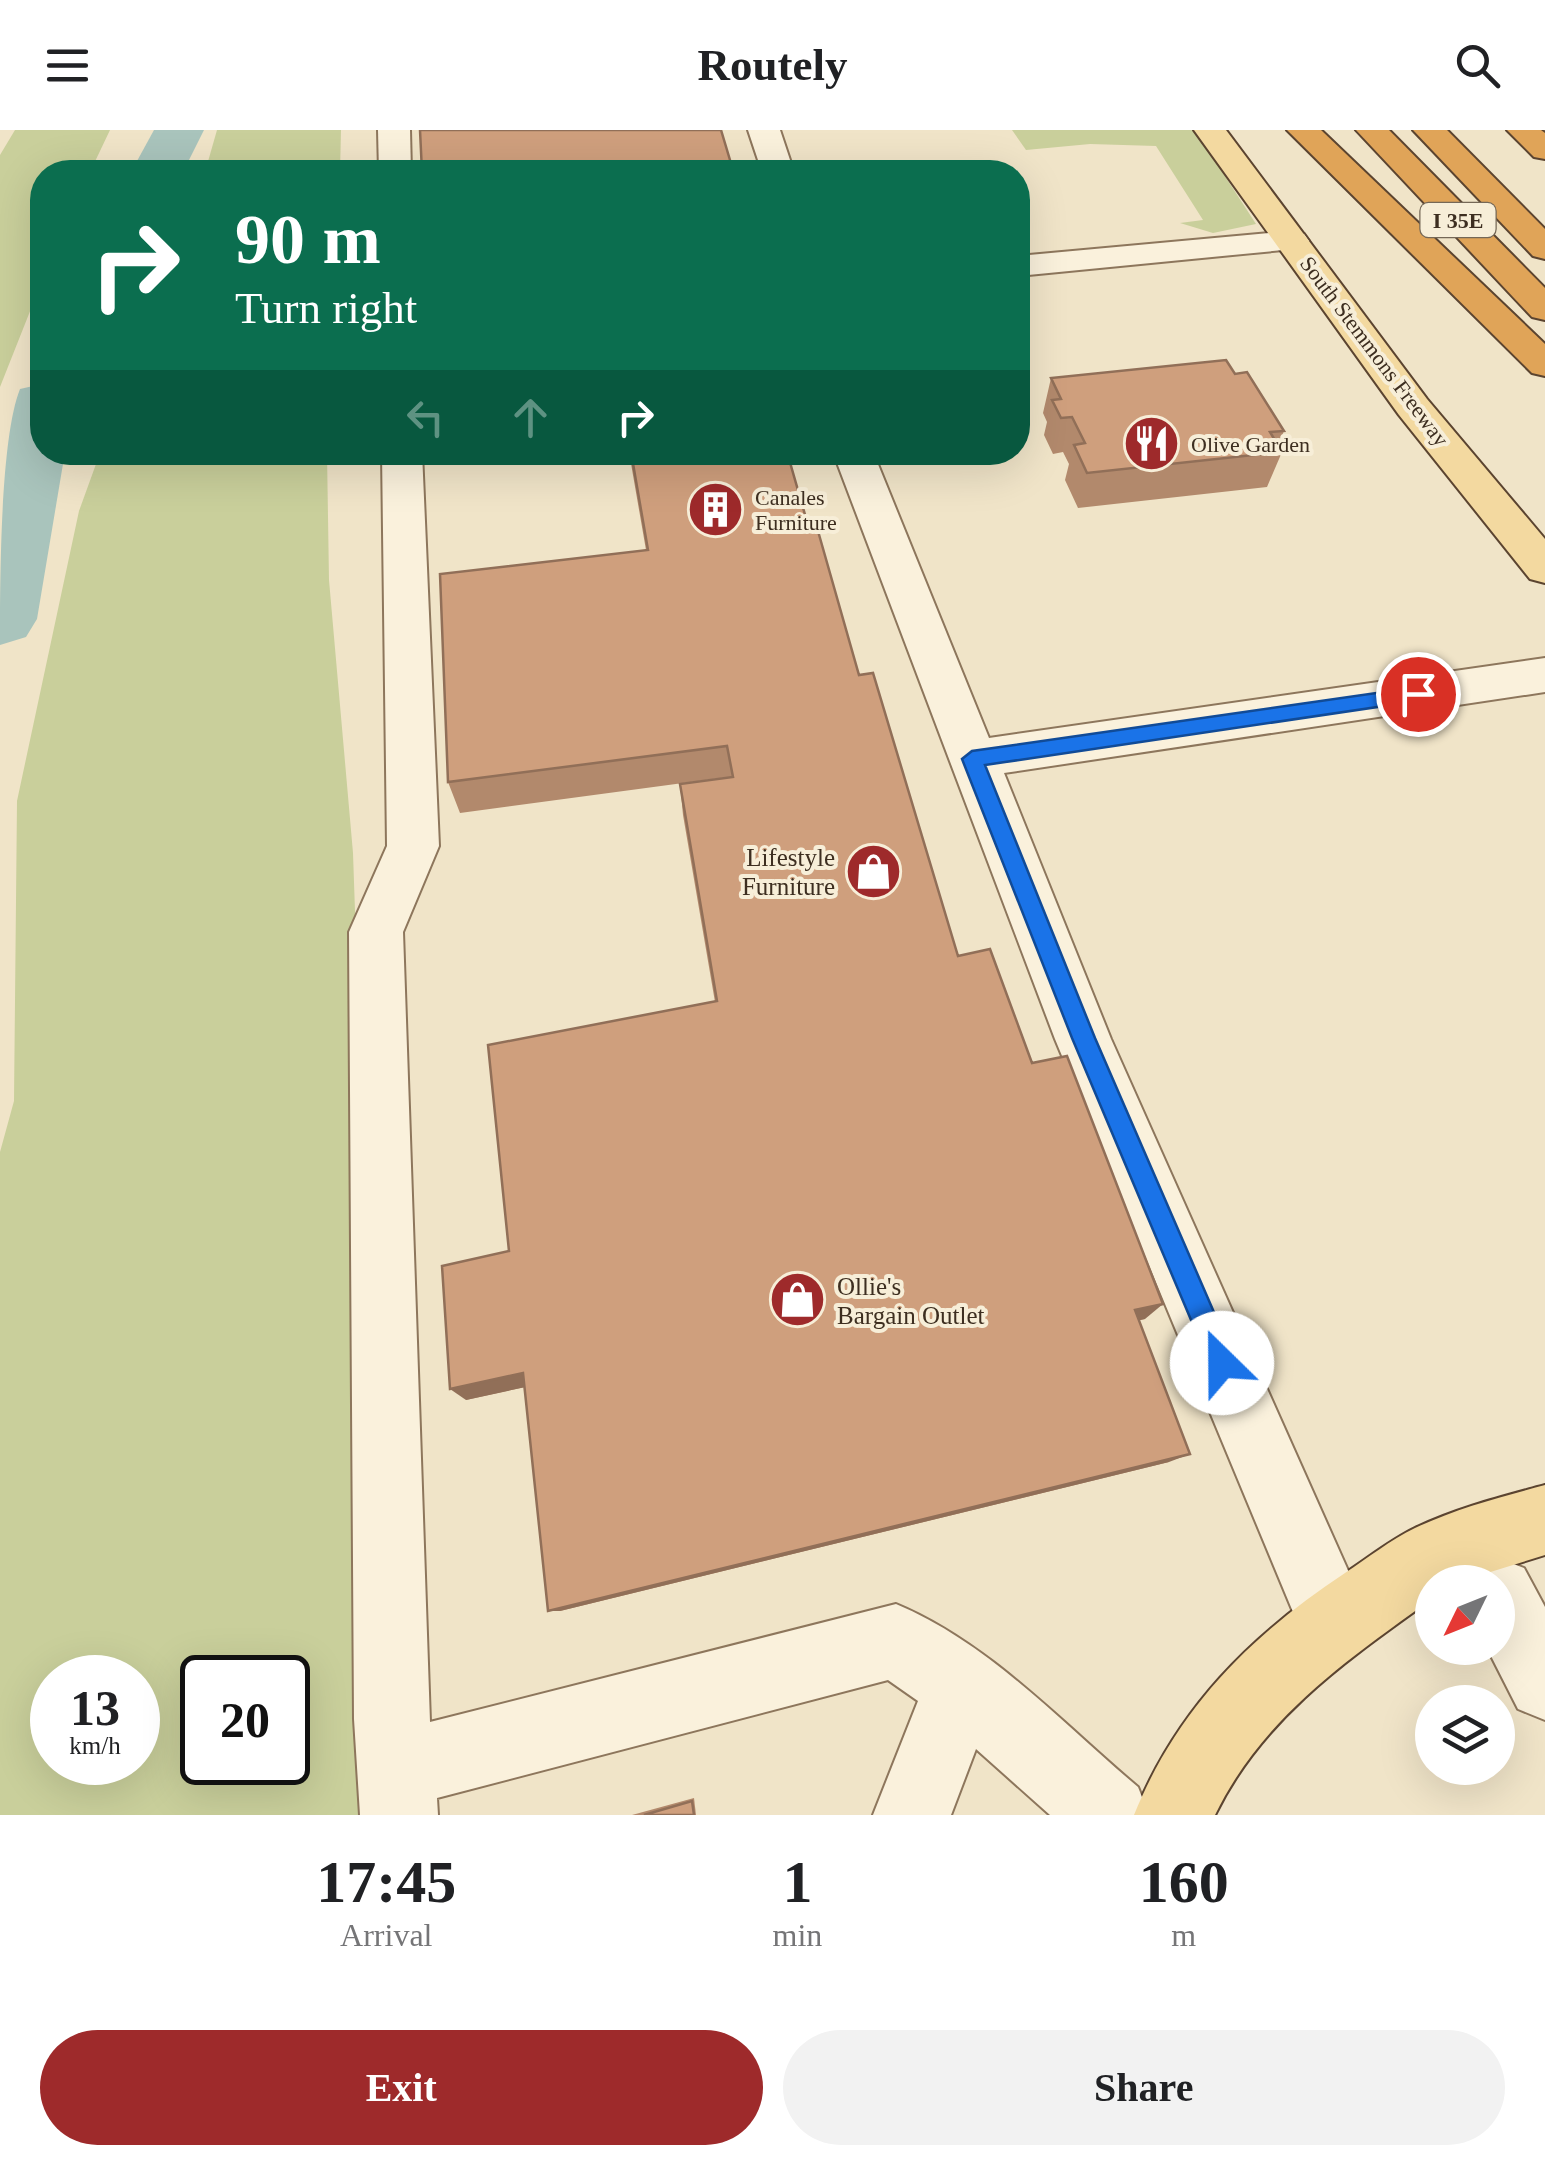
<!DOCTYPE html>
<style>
:root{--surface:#fff;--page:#f2f2f2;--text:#202124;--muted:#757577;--accent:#9e2a2b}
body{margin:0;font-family:Georgia,serif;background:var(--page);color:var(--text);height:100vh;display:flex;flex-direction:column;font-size:38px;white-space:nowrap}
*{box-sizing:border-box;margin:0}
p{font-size:32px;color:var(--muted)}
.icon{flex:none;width:55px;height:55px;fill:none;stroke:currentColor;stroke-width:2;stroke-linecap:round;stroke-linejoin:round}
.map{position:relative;height:1685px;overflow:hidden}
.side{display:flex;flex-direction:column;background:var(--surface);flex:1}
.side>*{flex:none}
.hud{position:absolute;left:30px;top:30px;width:1000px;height:305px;border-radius:40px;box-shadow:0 10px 40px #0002;background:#0b6e4f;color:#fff;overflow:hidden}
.needle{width:65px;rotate:227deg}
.buttons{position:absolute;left:1415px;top:1435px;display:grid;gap:20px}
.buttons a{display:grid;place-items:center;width:100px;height:100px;border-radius:50%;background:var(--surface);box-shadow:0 10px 40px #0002;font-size:50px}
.speed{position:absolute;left:30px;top:1525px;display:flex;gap:20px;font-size:50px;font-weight:700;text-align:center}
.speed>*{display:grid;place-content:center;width:130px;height:130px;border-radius:50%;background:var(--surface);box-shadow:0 10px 40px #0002;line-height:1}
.speed small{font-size:25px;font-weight:400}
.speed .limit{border:5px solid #111;border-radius:15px;background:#fff;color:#111}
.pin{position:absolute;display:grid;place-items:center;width:85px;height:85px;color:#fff;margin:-42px;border:5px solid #fff;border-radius:50%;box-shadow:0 2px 10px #0007}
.me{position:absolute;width:110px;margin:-55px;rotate:337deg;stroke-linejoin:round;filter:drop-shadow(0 0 8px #0008)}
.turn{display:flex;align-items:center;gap:35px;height:210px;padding:0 40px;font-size:45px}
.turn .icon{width:130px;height:130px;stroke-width:2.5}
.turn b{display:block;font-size:70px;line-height:85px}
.lanes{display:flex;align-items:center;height:95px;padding:0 40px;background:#0003;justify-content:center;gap:50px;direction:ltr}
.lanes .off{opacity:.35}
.eta{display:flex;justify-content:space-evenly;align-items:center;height:170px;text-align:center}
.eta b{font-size:60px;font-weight:800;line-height:70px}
.cta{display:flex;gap:20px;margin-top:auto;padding:20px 40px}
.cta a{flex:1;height:115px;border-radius:60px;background:var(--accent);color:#fff;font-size:40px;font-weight:800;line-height:115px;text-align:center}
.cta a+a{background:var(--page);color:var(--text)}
header{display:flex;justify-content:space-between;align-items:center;height:130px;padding:0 40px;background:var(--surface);font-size:45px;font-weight:800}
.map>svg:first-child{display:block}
</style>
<header><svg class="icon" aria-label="menu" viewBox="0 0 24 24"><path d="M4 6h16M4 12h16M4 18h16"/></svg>Routely<svg class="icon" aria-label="search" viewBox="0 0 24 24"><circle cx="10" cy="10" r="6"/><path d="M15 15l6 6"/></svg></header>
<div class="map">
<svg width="1545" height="1685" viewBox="0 0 1545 1685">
<rect width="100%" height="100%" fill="#f0e4c8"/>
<!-- green -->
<g fill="#c9cf9b" fill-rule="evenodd">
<path d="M15,0h95l-20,42h-48v109l-42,106v-232z"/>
<path d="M217,0h124l-1,42h-135z"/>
<path d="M1012,0h183l61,94 -43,9 -33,-10 23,-3 -47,-74 -66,-2 -64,6z"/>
<path d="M100,323h227l2,127 24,273 33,962h-386v-663l14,-51 3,-300 62,-290zM52,1548h86v84h-86zM202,1548h86v84h-86z"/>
</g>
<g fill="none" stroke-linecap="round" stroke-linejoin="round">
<!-- river -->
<g fill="#a9c4bc" fill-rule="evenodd">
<path d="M154,0h50l-21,42h-52z"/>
<path d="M42,254v68h23l-28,167 -11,18 -26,8c0,-63 0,-206 20,-256z"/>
</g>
<defs>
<g id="minor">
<path d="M378,0h32l1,42h-32z"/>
<path d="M748,0h32l14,42h-32z"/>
<path d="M1292,101l12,3 5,7 -5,7 -286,28v-20z"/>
<path d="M382,322h40l17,394 -36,86 27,790 466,-118c92,38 167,120 242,183l11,28h-99l-74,-66 -25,66h-78l45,-114 -30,-21 -451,118 1,17h-78l-6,-96 -5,-787 38,-86z"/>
<path d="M833,322h40l116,286 556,-80v34l-541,81 107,266 260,583 -11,26 -26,11 -26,-11 -253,-609z"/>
<path d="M1498,1428l26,10 21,39v113l-27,-11 -31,-61h11v-66h-32l6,-14z"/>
</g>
<g id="major">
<path d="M1194,0h32l201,269 118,140v44l-15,-4 -131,-164z"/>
<path d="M1545,1355v70l-87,27h-26v17c-85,61 -170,119 -217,216h-81c43,-106 116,-179 211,-242 23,-15 45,-33 70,-45 42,-20 86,-31 130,-43z"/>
</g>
<g id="highway">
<path d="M1287,0h34l224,214v32l-13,-3z"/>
<path d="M1356,0h33l156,158v32l-13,-3z"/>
<path d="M1413,0h34l98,99v30l-12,-3z"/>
<path d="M1507,0h34l4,3v26l-11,-2z"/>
</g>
</defs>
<!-- minor casing -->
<use href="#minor" stroke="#8d765c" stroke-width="4"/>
<!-- major casing -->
<use href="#major" stroke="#5b4430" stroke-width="4"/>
<!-- highway casing -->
<use href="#highway" stroke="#5b4430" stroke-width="4"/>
<!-- minor -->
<use href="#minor" fill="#faf1dc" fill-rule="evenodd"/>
<!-- major -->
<use href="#major" fill="#f3d9a0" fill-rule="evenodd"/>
<!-- highway -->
<use href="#highway" fill="#e0a458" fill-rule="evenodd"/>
</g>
<!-- wall -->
<g fill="#b2896c">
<path d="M1235,244l49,57 -6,14 4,7 -15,35 -189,21 -13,-28 4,-16 -6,-12 -10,2 -9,-19 3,-13 -4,-9 8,-35z"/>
<path d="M629,322h158l23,80 148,424 74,107 113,256 -6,1 30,142 -609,149 -35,-224 -59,13 43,-149 206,-249 -32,-187 -3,-31 48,-7 -268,36 -12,-31 198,-232z"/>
<path d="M694,1668l2,17h-64z"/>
</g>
<!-- shaded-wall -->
<g fill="#916f58">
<path d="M1163,1174l-18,15 -27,6 17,-15z"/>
<path d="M523,1243l12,12 -69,15 -16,-11z"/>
<path d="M1190,1324l-21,8 -609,149h-12z"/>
</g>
<!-- building -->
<g fill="#cf9f7d" stroke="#916f58" stroke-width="2.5">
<path d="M420,0h301l12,40 -14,1 1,1h-298z"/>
<path d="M1226,230l9,14 12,-2 37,59 -14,1 12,20 -195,21 -13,-28 11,-2 -13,-26 -11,1 -9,-18 9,-1 -10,-21z"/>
<path d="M631,322h156l23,80 8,-1 41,144 14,-2 85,283 32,-7 42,114 35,-7 96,248 -28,6 55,144 -642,157 -25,-238 -73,16 -8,-123 67,-15 -21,-206 229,-44 -37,-217 53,-7 -6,-31 -279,36 -8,-208 208,-24z"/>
<path d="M692,1671l2,14h-50z"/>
</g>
<!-- route -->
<path fill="#1a73e8" stroke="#114b97" stroke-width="2.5" d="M1418,557l10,7 -10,7 -433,64 110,273 141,325 -4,9 -10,4 -9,-4 -141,-334 -110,-279 10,-8z"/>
<!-- icons -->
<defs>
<symbol id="restaurant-disc" viewBox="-11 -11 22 22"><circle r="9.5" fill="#9e2a2b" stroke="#f7eed8"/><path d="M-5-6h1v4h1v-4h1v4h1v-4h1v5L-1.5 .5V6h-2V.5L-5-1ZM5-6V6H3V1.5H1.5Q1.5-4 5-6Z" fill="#fff"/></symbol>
<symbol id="building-disc" viewBox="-11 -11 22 22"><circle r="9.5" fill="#9e2a2b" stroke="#f7eed8"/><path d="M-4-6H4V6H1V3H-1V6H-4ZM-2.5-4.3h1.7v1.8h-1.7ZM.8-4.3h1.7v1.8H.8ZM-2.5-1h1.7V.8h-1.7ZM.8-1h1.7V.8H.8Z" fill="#fff"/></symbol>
<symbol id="shop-disc" viewBox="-11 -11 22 22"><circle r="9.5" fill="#9e2a2b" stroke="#f7eed8"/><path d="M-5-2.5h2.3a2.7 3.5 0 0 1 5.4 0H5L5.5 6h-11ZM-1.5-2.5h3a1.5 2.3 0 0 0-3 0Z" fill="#fff"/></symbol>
</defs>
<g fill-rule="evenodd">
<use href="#restaurant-disc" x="1120" y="282" width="63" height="63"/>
<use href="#building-disc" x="684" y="348" width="63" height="63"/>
<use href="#shop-disc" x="842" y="710" width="63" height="63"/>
<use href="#shop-disc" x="766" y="1138" width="63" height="63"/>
</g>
<g text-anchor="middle" stroke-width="8" stroke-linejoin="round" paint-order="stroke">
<!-- shield labels -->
<rect fill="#f7eed8" stroke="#756857" stroke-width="2.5" x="1420.5" y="73" width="75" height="34" rx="8"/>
<g font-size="22" font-weight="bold" fill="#3d2e20">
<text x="1458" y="98">I 35E</text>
</g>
<!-- far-street labels -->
<g font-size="22" fill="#3d2e20" stroke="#f7eed8">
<text transform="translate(1375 221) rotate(53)" y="8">South Stemmons Freeway</text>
</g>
<!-- far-poi labels -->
<g font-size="22" fill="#3d2e20" stroke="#f7eed8" text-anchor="start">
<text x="1191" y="322">Olive Garden</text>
<text x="755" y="375">Canales<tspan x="755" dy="25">Furniture</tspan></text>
</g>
<!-- poi labels -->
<g font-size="25" fill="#3d2e20" stroke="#f7eed8" text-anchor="end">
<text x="835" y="736">Lifestyle<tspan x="835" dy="29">Furniture</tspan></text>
<text x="837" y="1165" text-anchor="start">Ollie's<tspan x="837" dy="29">Bargain Outlet</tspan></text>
</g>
</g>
</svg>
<div class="buttons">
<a><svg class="needle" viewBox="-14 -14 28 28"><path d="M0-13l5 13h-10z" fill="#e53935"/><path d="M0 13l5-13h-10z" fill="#757577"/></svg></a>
<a><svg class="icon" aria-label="layers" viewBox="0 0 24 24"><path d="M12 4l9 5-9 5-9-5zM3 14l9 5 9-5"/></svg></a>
</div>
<div class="speed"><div>13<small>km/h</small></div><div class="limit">20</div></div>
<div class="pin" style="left:1418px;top:564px;background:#d93025"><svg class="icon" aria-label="arrive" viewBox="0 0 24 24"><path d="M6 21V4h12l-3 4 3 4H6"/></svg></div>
<svg class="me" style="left:1222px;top:1233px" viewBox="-20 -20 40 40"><circle r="19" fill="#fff"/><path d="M0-13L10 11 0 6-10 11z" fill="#1a73e8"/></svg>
<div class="hud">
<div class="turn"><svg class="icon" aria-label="right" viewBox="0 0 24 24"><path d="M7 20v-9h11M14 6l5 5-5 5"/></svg><div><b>90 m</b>Turn right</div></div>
<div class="lanes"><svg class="icon off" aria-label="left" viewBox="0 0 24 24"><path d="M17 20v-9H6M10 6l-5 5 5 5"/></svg><svg class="icon off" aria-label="ahead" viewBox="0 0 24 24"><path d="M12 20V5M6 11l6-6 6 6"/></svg><svg class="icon" aria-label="right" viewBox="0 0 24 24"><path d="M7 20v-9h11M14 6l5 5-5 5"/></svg></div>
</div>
</div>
<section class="side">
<div class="eta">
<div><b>17:45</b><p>Arrival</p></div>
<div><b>1</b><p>min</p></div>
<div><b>160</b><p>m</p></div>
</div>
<div class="cta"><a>Exit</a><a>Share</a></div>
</section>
